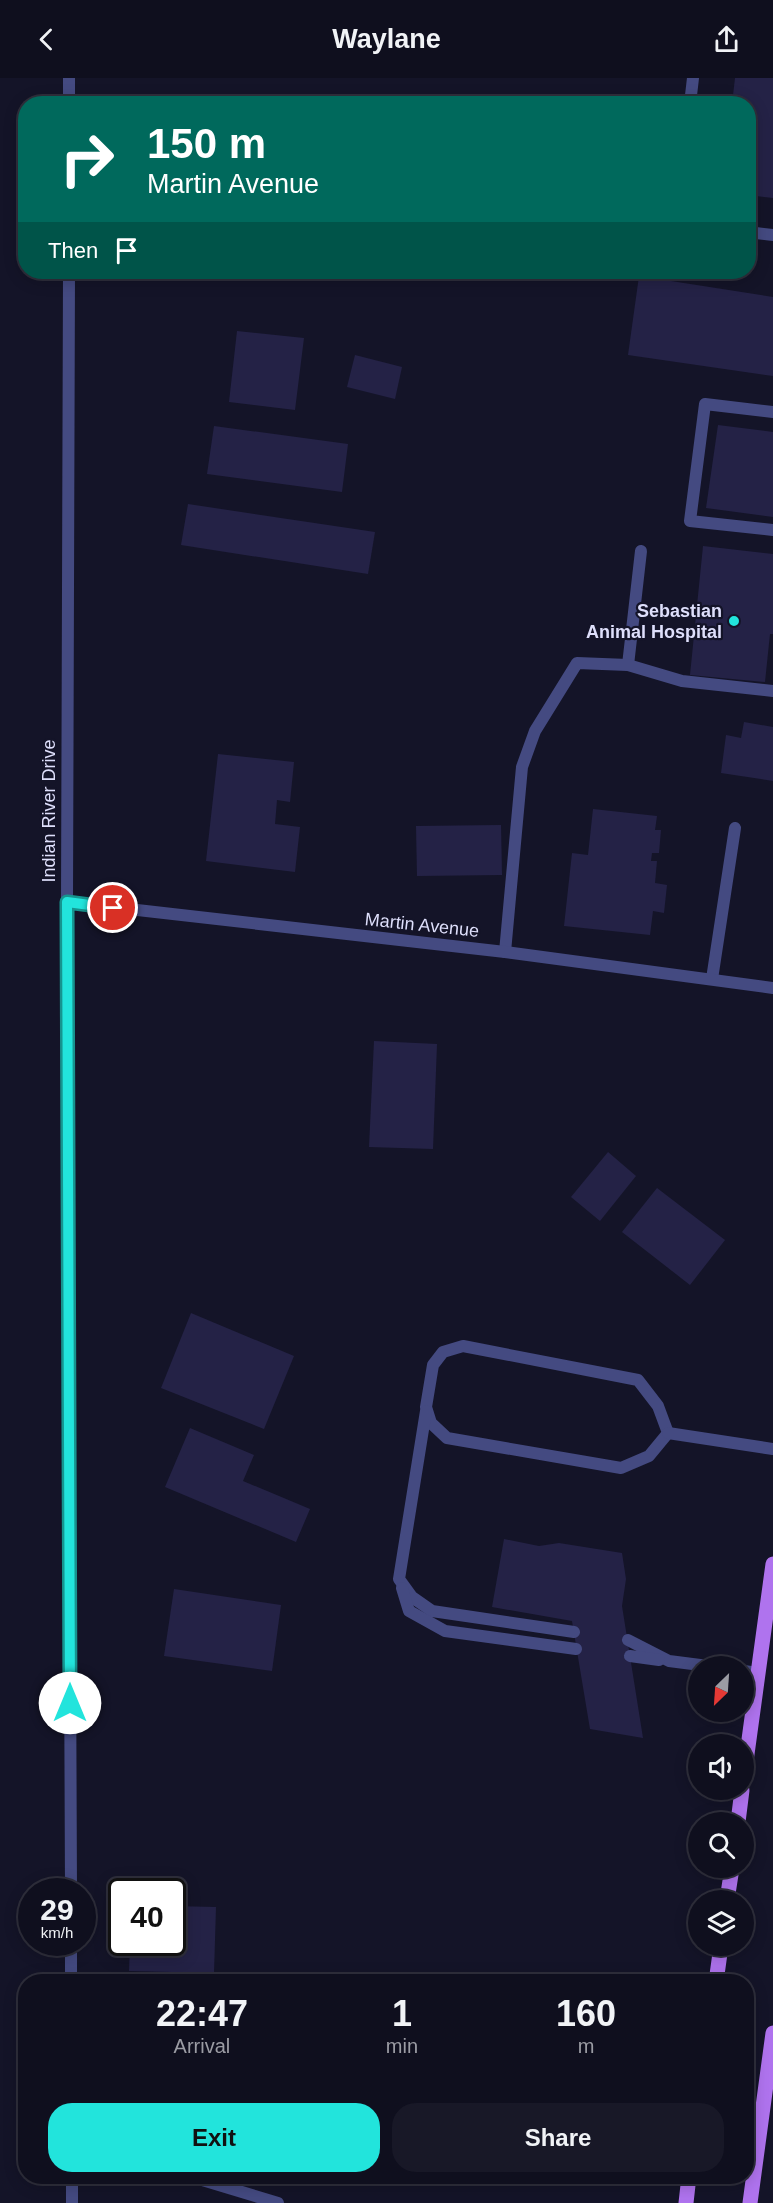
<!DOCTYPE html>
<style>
:root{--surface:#0f0f1e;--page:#181827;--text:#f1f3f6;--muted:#9b9ca4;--line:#2f2f3c;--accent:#22e4dc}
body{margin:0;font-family:Arial,sans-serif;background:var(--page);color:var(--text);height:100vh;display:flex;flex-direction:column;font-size:22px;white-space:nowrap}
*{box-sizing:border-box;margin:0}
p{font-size:20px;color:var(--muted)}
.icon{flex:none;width:33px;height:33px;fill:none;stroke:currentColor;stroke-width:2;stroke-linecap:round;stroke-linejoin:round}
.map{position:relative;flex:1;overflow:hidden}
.details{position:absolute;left:18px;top:1896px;width:736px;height:210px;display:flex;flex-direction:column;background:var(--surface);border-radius:24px;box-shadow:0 3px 15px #0003,0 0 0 2px var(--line)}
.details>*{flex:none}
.hud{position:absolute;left:18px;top:18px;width:738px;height:183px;border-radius:24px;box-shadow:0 3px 15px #0003,0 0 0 2px var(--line);background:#00695c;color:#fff;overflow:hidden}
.needle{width:39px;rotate:205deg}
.tools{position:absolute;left:688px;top:1578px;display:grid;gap:12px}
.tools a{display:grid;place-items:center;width:66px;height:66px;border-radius:50%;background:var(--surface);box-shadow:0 3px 15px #0003,0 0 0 2px var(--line);font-size:30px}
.speed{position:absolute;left:18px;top:1800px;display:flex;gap:12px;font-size:30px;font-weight:700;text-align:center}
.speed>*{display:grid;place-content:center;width:78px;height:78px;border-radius:50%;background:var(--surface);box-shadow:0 3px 15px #0003,0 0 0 2px var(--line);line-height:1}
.speed small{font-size:15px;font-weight:400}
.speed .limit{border:3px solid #111;border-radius:9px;background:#fff;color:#111}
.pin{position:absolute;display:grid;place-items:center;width:51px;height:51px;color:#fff;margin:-26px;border:3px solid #fff;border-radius:50%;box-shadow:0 2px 6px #0007}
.me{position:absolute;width:66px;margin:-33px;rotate:0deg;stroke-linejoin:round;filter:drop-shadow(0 0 4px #0008)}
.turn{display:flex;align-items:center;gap:21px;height:126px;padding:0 30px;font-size:27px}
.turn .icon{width:78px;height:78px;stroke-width:2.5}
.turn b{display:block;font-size:42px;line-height:51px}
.then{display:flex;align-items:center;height:57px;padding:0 30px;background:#0003;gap:12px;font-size:22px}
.eta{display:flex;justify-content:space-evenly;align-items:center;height:102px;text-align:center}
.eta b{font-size:36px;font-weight:800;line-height:42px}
.action{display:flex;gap:12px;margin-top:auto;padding:12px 30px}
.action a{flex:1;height:69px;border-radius:24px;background:var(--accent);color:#111;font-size:24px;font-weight:800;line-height:69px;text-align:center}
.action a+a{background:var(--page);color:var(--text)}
header{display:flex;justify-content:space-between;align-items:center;height:78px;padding:0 30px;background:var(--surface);font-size:27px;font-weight:800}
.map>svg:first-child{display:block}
</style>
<header><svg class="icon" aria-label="back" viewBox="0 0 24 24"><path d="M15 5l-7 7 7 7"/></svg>Waylane<svg class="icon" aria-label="share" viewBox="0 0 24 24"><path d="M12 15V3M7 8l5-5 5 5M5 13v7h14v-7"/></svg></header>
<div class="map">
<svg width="773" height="2125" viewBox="0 0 773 2125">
<rect width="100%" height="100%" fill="#141428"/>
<!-- building -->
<g fill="#242246">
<path d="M735,0h38v120l-25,-3v-91h-16z"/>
<path d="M639,198l134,21v79l-145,-21z"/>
<path d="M237,253l67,7 -9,72 -66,-8z"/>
<path d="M355,277l47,12 -7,32 -48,-12z"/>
<path d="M718,347l55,7v85l-67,-9z"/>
<path d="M214,348l134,18 -6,48 -135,-18z"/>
<path d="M188,426l187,28 -7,42 -187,-29z"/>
<path d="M703,468l70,8v80h-3l-5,48 -75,-7z"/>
<path d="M744,644l29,5v54l-52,-8 5,-38 15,3z"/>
<path d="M218,676l76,8 -4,40 -13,-2 -2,24 25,3 -5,45 -89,-11z"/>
<path d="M593,731l64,7 -2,14h6l-2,23h-7l-1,8h6l-2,22 12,2 -3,28 -11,-2 -3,24 -86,-9 8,-73 16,2z"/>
<path d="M501,747l1,50 -85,1 -1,-50z"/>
<path d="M374,963l63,3 -4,105 -64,-2z"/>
<path d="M608,1074l28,24 -36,45 -29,-24z"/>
<path d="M657,1110l68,52 -35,45 -68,-53z"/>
<path d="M191,1235l103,43 -30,73 -103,-41z"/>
<path d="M190,1350l64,27 -11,26 67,28 -14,33 -131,-55z"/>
<path d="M504,1461l35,7 20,-3 63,10 4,26 -4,27 21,132 -53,-9 -18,-108 -80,-14z"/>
<path d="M174,1511l107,16 -9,66 -108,-15z"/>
<path d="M172,1828l44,1 -2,66 -85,-2 1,-29h42z"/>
</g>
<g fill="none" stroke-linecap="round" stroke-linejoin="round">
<!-- service -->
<g stroke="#444a81" stroke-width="12">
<path d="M690,26l3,-26"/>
<path d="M748,154l25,3"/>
<path d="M773,334l-68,-8 -15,117 83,9"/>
<path d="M628,587l13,-114"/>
<path d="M505,874l17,-185 13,-36 42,-68 51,2 54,16 91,10"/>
<path d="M712,901l23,-151"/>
<path d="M463,1268l175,34 20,26 10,27 -19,23 -28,12 -174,-30 -16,-15 -5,-16 7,-42 10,-13z"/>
<path d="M426,1333l-27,168 13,18 20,14 142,21"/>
<path d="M668,1355l105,16"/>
<path d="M402,1510l7,23 36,20 131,18"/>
<path d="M628,1562l41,21 39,5"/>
<path d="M630,1578l29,4"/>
<path d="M744,1593l14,2"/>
<path d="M189,2098l89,27"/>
</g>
<!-- minor -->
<path stroke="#444a81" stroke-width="12" d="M67,824l438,50 268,36"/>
<!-- tertiary -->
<g stroke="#444a81" stroke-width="12">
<path d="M69,26v-26"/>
<path d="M69,194l-2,630 4,990"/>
<path d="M71,1864v40"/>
<path d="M72,2098v27"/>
</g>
<!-- primary -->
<g stroke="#af73ee" stroke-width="15">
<path d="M744,1698l29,-212"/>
<path d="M738,1744l4,-32"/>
<path d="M727,1822l5,-32"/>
<path d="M716,1904l5,-36"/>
<path d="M686,2125l3,-27"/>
<path d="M750,2125l23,-170"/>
</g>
</g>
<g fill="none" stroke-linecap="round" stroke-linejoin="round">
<defs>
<path id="route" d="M70,1625l-3,-801 46,6"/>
</defs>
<!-- route casing -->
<use href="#route" stroke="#16948f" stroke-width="15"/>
<!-- route -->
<use href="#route" stroke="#22e4dc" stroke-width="10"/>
</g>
<!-- markers -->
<circle fill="#22e4dc" stroke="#141428" stroke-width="2" cx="734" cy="543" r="6"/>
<g text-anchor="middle" stroke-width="4.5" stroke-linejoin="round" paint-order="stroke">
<!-- poi labels -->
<g font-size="18" font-weight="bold" fill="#dedffb" stroke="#141428" text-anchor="end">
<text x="722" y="539">Sebastian<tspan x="722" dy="21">Animal Hospital</tspan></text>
</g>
<!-- street labels -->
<g font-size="18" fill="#dedffb" stroke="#141428">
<text transform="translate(49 733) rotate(-90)" y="6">Indian River Drive</text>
<text transform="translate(422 847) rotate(6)" y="6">Martin Avenue</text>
</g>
</g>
</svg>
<div class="tools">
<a><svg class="needle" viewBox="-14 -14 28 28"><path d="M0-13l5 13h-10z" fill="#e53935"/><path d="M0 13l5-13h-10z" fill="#9b9ca4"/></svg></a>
<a><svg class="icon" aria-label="sound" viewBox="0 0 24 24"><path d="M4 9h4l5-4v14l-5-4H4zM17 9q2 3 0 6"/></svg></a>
<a><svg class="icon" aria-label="search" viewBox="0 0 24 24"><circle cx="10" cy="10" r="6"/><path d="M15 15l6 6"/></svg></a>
<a><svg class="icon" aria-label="layers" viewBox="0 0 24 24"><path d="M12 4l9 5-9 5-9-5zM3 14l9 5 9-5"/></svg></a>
</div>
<div class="speed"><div>29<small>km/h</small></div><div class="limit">40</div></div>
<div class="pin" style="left:113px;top:830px;background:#d93025"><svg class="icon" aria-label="arrive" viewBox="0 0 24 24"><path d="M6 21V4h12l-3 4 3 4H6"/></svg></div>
<svg class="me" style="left:70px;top:1625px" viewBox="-20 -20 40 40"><circle r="19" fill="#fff"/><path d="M0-13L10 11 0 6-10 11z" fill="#22e4dc"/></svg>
<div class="hud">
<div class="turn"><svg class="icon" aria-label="right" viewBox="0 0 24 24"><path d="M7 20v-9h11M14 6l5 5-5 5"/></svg><div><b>150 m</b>Martin Avenue</div></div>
<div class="then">Then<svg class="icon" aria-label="arrive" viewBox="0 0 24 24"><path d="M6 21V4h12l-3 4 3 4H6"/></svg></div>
</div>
<section class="details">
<div class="eta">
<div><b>22:47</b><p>Arrival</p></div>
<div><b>1</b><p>min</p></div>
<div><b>160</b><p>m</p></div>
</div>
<div class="action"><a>Exit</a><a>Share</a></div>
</section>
</div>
